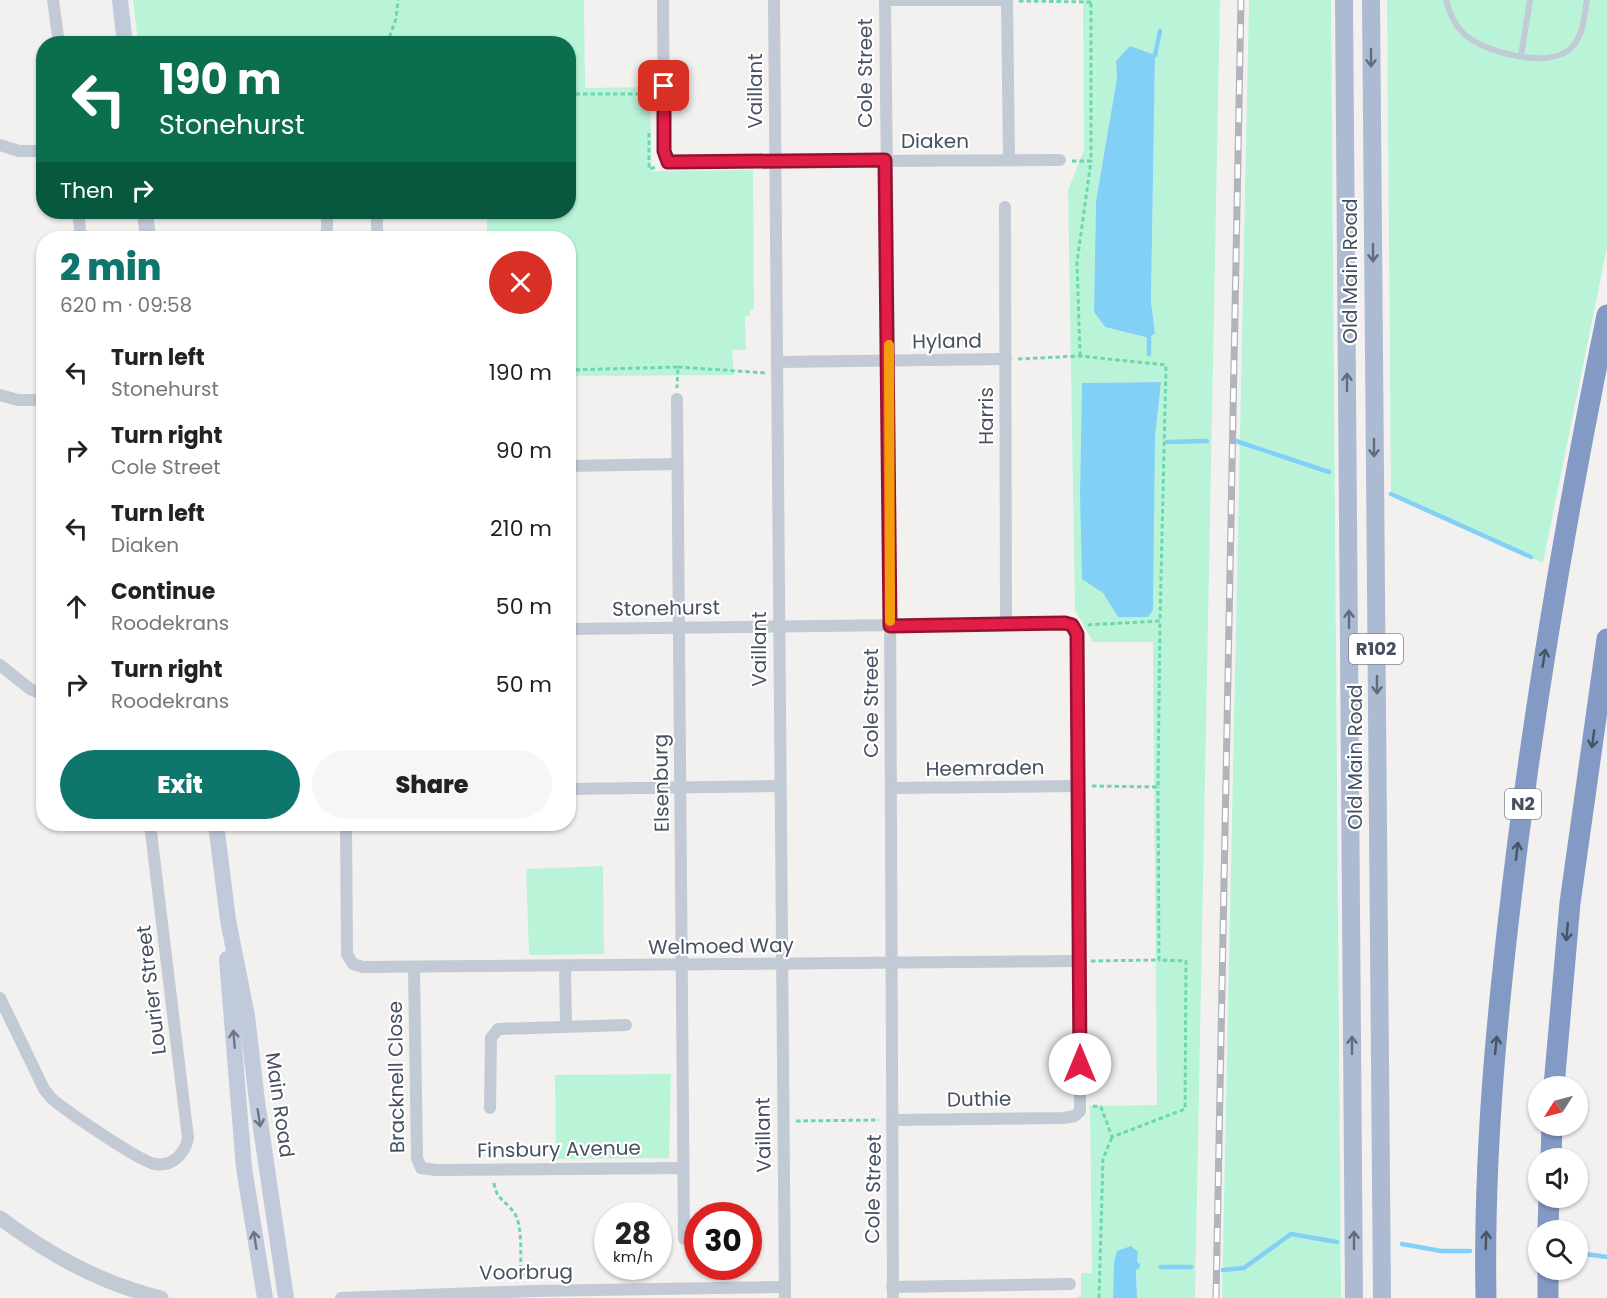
<!DOCTYPE html>
<meta charset="utf-8">
<style>
:root{--surface:#fff;--page:#f6f6f6;--text:#222;--muted:#767676;--accent:#0f766e}
body{margin:0;font-family:Poppins,sans-serif;background:var(--page);color:var(--text);height:100vh;display:flex;flex-direction:column;font-size:22px;white-space:nowrap}
*{box-sizing:border-box;margin:0}
p{font-size:20px;color:var(--muted)}
.icon{flex:none;width:33px;height:33px;fill:none;stroke:currentColor;stroke-width:2;stroke-linecap:round;stroke-linejoin:round}
.map{position:relative;flex:1;overflow:hidden}
.side{position:absolute;left:36px;top:231px;width:540px;height:600px;display:flex;flex-direction:column;background:var(--surface);border-radius:24px;box-shadow:0 2px 4px #0004}
.side>*{flex:none}
.banner{position:absolute;left:36px;top:36px;width:540px;height:183px;border-radius:24px;box-shadow:0 2px 4px #0004;background:#0b6e4f;color:#fff;overflow:hidden}
.needle{width:39px;rotate:234deg}
.buttons{position:absolute;left:1528px;top:1076px;display:grid;gap:12px}
.buttons a{display:grid;place-items:center;width:60px;height:60px;border-radius:50%;background:var(--surface);box-shadow:0 2px 4px #0004;font-size:30px}
.speed{position:absolute;left:594px;top:1202px;display:flex;gap:12px;font-size:30px;font-weight:700;text-align:center}
.speed>*{display:grid;place-content:center;width:78px;height:78px;border-radius:50%;background:var(--surface);box-shadow:0 2px 4px #0004;line-height:1}
.speed small{font-size:15px;font-weight:400}
.speed .limit{border:9px solid #d22;background:#fff;color:#111}
.pin{position:absolute;display:grid;place-items:center;width:51px;height:51px;color:#fff;margin:-26px;border-radius:12px;box-shadow:0 3px 9px #0006}
.me{position:absolute;width:66px;margin:-33px;rotate:0deg;stroke-linejoin:round;filter:drop-shadow(0 0 4px #0008)}
.turn{display:flex;align-items:center;gap:21px;height:126px;padding:0 24px;font-size:27px}
.turn .icon{width:78px;height:78px;stroke-width:2.5}
.turn b{display:block;font-size:42px;line-height:51px}
.then{display:flex;align-items:center;height:57px;padding:0 24px;background:#0003;gap:12px;font-size:22px}
.round{display:grid;place-items:center;flex:none;width:63px;height:63px;border-radius:32px;background:var(--page)}
.overview{display:flex;align-items:center;justify-content:space-between;height:102px;padding:0 24px}
h1{font-size:36px;font-weight:800;line-height:45px;color:var(--accent)}
.cta{display:flex;gap:12px;margin-top:auto;padding:12px 24px}
.cta a{flex:1;height:69px;border-radius:36px;background:var(--accent);color:#fff;font-size:24px;font-weight:800;line-height:69px;text-align:center}
.cta a+a{background:var(--page);color:var(--text)}
ul{padding:0;list-style:none}
li{display:flex;align-items:center;gap:18px;height:78px;padding:0 24px}
li div{flex:1}
li b{display:block;font-size:22px}
li em{font-style:normal}
.map>svg:first-child{display:block}
</style>
<div class="map">
<svg width="1607" height="1298" viewBox="0 0 1607 1298">
<rect width="100%" height="100%" fill="#f3f0f0"/>
<!-- green -->
<g fill="#baf4d8" fill-rule="evenodd">
<path d="M133,0h451l1,88 65,-1 1,84 102,-1 1,139h-4v7h-5l1,34h-14l2,25 -165,1 -1,-138h-81v-26h81v-168l-430,-1z"/>
<path d="M1083,0h137l-25,1298h-58l-1,-28 4,-2v-4l-23,-12 -3,10 -1,36h-37l5,-3v-22h11l-2,-167 67,-1 -4,-463h-60l-18,-32 -7,-420 16,-40zM1155,56l-4,246 4,30 -6,6 -44,-11 -11,-15 2,-111 21,-123 -1,-17zM1160,382l-5,55 -37,180 -15,-24 -23,-101 2,-109z"/>
<path d="M1249,0h82l10,1298h-119z"/>
<path d="M1387,0h220v247l-64,316 -152,-69z"/>
<path d="M603,866l1,88 -75,1 -3,-86z"/>
<path d="M671,1074l-2,84 -113,1 -1,-84z"/>
</g>
<!-- water -->
<g fill="#83d0f6">
<path d="M1130,46l25,9 -4,247 4,31 -6,5 -44,-11 -11,-15 2,-111 21,-123 -1,-17z"/>
<path d="M1161,382l-6,55 -2,173 -5,7h-30l-15,-24 -21,-14 -2,-87 2,-109z"/>
<path d="M1131,1246l7,6 -1,10 3,2v4l-4,2 1,28h-24l1,-36 3,-11z"/>
</g>
<g fill="none" stroke-linecap="round" stroke-linejoin="round">
<!-- stream -->
<g stroke="#83d0f6" stroke-width="4.5">
<path d="M1155,55l5,-24"/>
<path d="M1149,338v16"/>
<path d="M1236,441l93,31"/>
<path d="M1167,442l40,-1"/>
<path d="M1391,494l140,63"/>
<path d="M1402,1244l39,7h29"/>
<path d="M1578,1253l29,4"/>
<path d="M1161,1267h30"/>
<path d="M1223,1270l21,-2 47,-34 46,8"/>
</g>
<!-- path -->
<g stroke="#6ed6af" stroke-width="3" stroke-dasharray="4.5 3" stroke-linecap="butt">
<path d="M1019,1l72,1"/>
<path d="M387,44l9,-25 2,-19"/>
<path d="M568,94h74l5,3 2,8"/>
<path d="M649,133v36l8,-2"/>
<path d="M1072,161h19v-159"/>
<path d="M1080,356l-3,-94 14,-101"/>
<path d="M1018,359l62,-3 86,9 -6,256 -74,4"/>
<path d="M678,367l88,6"/>
<path d="M568,370l110,-3 -1,21"/>
<path d="M1092,786l66,1 2,-166"/>
<path d="M1091,961l68,-1 -1,-173"/>
<path d="M1093,1106l8,1 11,30 73,-28 1,-148 -27,-1"/>
<path d="M796,1121l83,-1"/>
<path d="M494,1183c2,17 13,18 21,31 8,14 5,42 6,58l4,6"/>
<path d="M1099,1298l4,-139 9,-22"/>
</g>
<!-- service -->
<g stroke="#c2cad6" stroke-width="6">
<path d="M1446,0c3,12 8,24 17,33 19,19 87,37 108,15 13,-13 13,-32 16,-48"/>
<path d="M1521,56l9,-56"/>
</g>
<!-- minor -->
<g stroke="#c2cad6" stroke-width="12">
<path d="M53,0l6,44"/>
<path d="M663,0l1,151 4,11 392,-2"/>
<path d="M774,0l11,1298"/>
<path d="M885,0l4,361 4,937"/>
<path d="M885,0h122"/>
<path d="M1007,0l2,160"/>
<path d="M0,145l19,6h25"/>
<path d="M1005,207l1,417"/>
<path d="M78,212l3,26"/>
<path d="M327,212v26"/>
<path d="M377,238v-26"/>
<path d="M777,362l229,-3"/>
<path d="M0,395l18,5h26"/>
<path d="M677,399l7,840"/>
<path d="M568,466l109,-2"/>
<path d="M568,629l497,-6 10,6 3,10 2,472 -5,5 -11,2 -170,2"/>
<path d="M0,665l30,24 14,6"/>
<path d="M891,788l187,-2"/>
<path d="M568,789l212,-3"/>
<path d="M346,824l1,130 6,10 10,3 717,-6"/>
<path d="M565,967l1,59"/>
<path d="M414,969l3,189 4,10 15,2 247,-2"/>
<path d="M0,998l44,91 7,9c14,12 89,64 104,66 17,3 30,-10 33,-26l-38,-314"/>
<path d="M490,1108l1,-70 7,-9 128,-4"/>
<path d="M892,1287l178,-3"/>
<path d="M341,1298l191,-7 252,-4"/>
</g>
<!-- tertiary -->
<path stroke="#c2cad6" stroke-width="15" d="M0,1218c50,37 100,65 161,80"/>
<!-- secondary -->
<g stroke="#c1cadb" stroke-width="16">
<path d="M120,0l5,44"/>
<path d="M145,212l3,26"/>
<path d="M216,824l12,96 19,96 10,85 29,197"/>
<path d="M227,959l17,209 21,130"/>
</g>
<!-- primary -->
<g stroke="#adbbd2" stroke-width="18">
<path d="M1344,0l10,1298"/>
<path d="M1371,0l11,1298"/>
</g>
<!-- motorway -->
<g stroke="#839ac4" stroke-width="21">
<path d="M1554,1086l16,-183 37,-264"/>
<path d="M1551,1158l1,-33"/>
<path d="M1548,1230l1,-33"/>
<path d="M1548,1269v29"/>
<path d="M1486,1298c-3,-153 13,-306 32,-457 23,-177 53,-351 89,-526"/>
</g>
<defs>
<path id="rail" d="M1216,1298l25,-1298"/>
</defs>
<!-- rail casing -->
<use href="#rail" stroke="#b1b4bb" stroke-width="7"/>
<!-- rail -->
<use href="#rail" stroke="#fff" stroke-width="4.5" stroke-dasharray="14" stroke-linecap="butt"/>
</g>
<!-- one-way arrows -->
<defs><path id="oneway-shaft" d="M-6 0H5M1.5-3L5.5 0L1.5 3" fill="none" stroke-width="1.6" stroke-linecap="round" stroke-linejoin="round" transform="scale(1.5)"/></defs>
<g stroke="#606b7c">
<use href="#oneway-shaft" transform="translate(1371 58) rotate(90)"/>
<use href="#oneway-shaft" transform="translate(1373 253) rotate(90)"/>
<use href="#oneway-shaft" transform="translate(1347 382) rotate(-90)"/>
<use href="#oneway-shaft" transform="translate(1374 448) rotate(90)"/>
<use href="#oneway-shaft" transform="translate(1349 619) rotate(-90)"/>
<use href="#oneway-shaft" transform="translate(1377 685) rotate(90)"/>
<use href="#oneway-shaft" transform="translate(1352 1045) rotate(-90)"/>
<use href="#oneway-shaft" transform="translate(1354 1240) rotate(-90)"/>
</g>
<g stroke="#495465">
<use href="#oneway-shaft" transform="translate(1544 658) rotate(-81)"/>
<use href="#oneway-shaft" transform="translate(1593 739) rotate(98)"/>
<use href="#oneway-shaft" transform="translate(1517 851) rotate(-83)"/>
<use href="#oneway-shaft" transform="translate(1567 932) rotate(95)"/>
<use href="#oneway-shaft" transform="translate(1496 1045) rotate(-84)"/>
<use href="#oneway-shaft" transform="translate(1486 1240) rotate(-88)"/>
</g>
<g stroke="#6b7585">
<use href="#oneway-shaft" transform="translate(234 1039) rotate(-95)"/>
<use href="#oneway-shaft" transform="translate(259 1118) rotate(81)"/>
<use href="#oneway-shaft" transform="translate(255 1240) rotate(-99)"/>
</g>
<g fill="none" stroke-linecap="round" stroke-linejoin="round">
<defs>
<path id="route" d="M664,86v65l4,11 217,-2 5,466 175,-3 7,2 5,9 3,430"/>
</defs>
<!-- route casing -->
<use href="#route" stroke="#92132f" stroke-width="15"/>
<!-- route -->
<use href="#route" stroke="#e11d48" stroke-width="10"/>
<!-- slow -->
<path stroke="#f59e0b" stroke-width="10" d="M889,345l1,276"/>
</g>
<g text-anchor="middle" stroke-width="4.5" stroke-linejoin="round" paint-order="stroke">
<!-- shield labels -->
<g fill="#fff" stroke="#7e8490" stroke-width="1.5">
<rect x="1349" y="634" width="54" height="30" rx="4.5"/>
<rect x="1505" y="789" width="36" height="30" rx="4.5"/>
</g>
<g font-size="18" font-weight="bold" fill="#465060">
<text x="1376" y="655">R102</text>
<text x="1523" y="810">N2</text>
</g>
<!-- street labels -->
<g font-size="20" fill="#465060" stroke="#fff">
<text transform="translate(865 73) rotate(-90)" y="7">Cole Street</text>
<text transform="translate(755 91) rotate(-90)" y="7">Vaillant</text>
<text x="935" y="148">Diaken</text>
<text transform="translate(1350 271) rotate(-90)" y="7">Old Main Road</text>
<text transform="translate(947 341) rotate(-1)" y="7">Hyland</text>
<text transform="translate(986 416) rotate(-90)" y="7">Harris</text>
<text transform="translate(666 608) rotate(-1)" y="7">Stonehurst</text>
<text transform="translate(759 649) rotate(-90)" y="7">Vaillant</text>
<text transform="translate(871 703) rotate(-90)" y="7">Cole Street</text>
<text transform="translate(1355 757) rotate(-90)" y="7">Old Main Road</text>
<text transform="translate(985 768) rotate(-1)" y="7">Heemraden</text>
<text transform="translate(661 783) rotate(-91)" y="7">Elsenburg</text>
<text transform="translate(721 946) rotate(-1)" y="7">Welmoed Way</text>
<text transform="translate(151 990) rotate(-97)" y="7">Lourier Street</text>
<text transform="translate(396 1077) rotate(-91)" y="7">Bracknell Close</text>
<text transform="translate(979 1099) rotate(-1)" y="7">Duthie</text>
<text transform="translate(280 1105) rotate(82)" y="7">Main Road</text>
<text transform="translate(763 1135) rotate(-91)" y="7">Vaillant</text>
<text transform="translate(559 1149) rotate(-1)" y="7">Finsbury Avenue</text>
<text transform="translate(873 1189) rotate(-89)" y="7">Cole Street</text>
<text transform="translate(526 1272) rotate(-1)" y="7">Voorbrug</text>
</g>
</g>
</svg>
<div class="buttons">
<a><svg class="needle" viewBox="-14 -14 28 28"><path d="M0-13l5 13h-10z" fill="#e53935"/><path d="M0 13l5-13h-10z" fill="#767676"/></svg></a>
<a><svg class="icon" aria-label="sound" viewBox="0 0 24 24"><path d="M4 9h4l5-4v14l-5-4H4zM17 9q2 3 0 6"/></svg></a>
<a><svg class="icon" aria-label="search" viewBox="0 0 24 24"><circle cx="10" cy="10" r="6"/><path d="M15 15l6 6"/></svg></a>
</div>
<div class="speed"><div>28<small>km/h</small></div><div class="limit">30</div></div>
<div class="pin" style="left:664px;top:86px;background:#d93025"><svg class="icon" aria-label="arrive" viewBox="0 0 24 24"><path d="M6 21V4h12l-3 4 3 4H6"/></svg></div>
<svg class="me" style="left:1080px;top:1064px" viewBox="-20 -20 40 40"><circle r="19" fill="#fff"/><path d="M0-13L10 11 0 6-10 11z" fill="#e11d48"/></svg>
<div class="banner">
<div class="turn"><svg class="icon" aria-label="left" viewBox="0 0 24 24"><path d="M17 20v-9H6M10 6l-5 5 5 5"/></svg><div><b>190 m</b>Stonehurst</div></div>
<div class="then">Then<svg class="icon" aria-label="right" viewBox="0 0 24 24"><path d="M7 20v-9h11M14 6l5 5-5 5"/></svg></div>
</div>
<section class="side">
<div class="overview"><div><h1>2 min</h1><p>620 m · 09:58</p></div><a class="round" style="background:#d93025;color:#fff"><svg class="icon" aria-label="close" viewBox="0 0 24 24"><path d="M6 6l12 12M18 6L6 18"/></svg></a></div>
<ul>
<li><svg class="icon" aria-label="left" viewBox="0 0 24 24"><path d="M17 20v-9H6M10 6l-5 5 5 5"/></svg><div><b>Turn left</b><p>Stonehurst</p></div><em>190 m</em></li>
<li><svg class="icon" aria-label="right" viewBox="0 0 24 24"><path d="M7 20v-9h11M14 6l5 5-5 5"/></svg><div><b>Turn right</b><p>Cole Street</p></div><em>90 m</em></li>
<li><svg class="icon" aria-label="left" viewBox="0 0 24 24"><path d="M17 20v-9H6M10 6l-5 5 5 5"/></svg><div><b>Turn left</b><p>Diaken</p></div><em>210 m</em></li>
<li><svg class="icon" aria-label="ahead" viewBox="0 0 24 24"><path d="M12 20V5M6 11l6-6 6 6"/></svg><div><b>Continue</b><p>Roodekrans</p></div><em>50 m</em></li>
<li><svg class="icon" aria-label="right" viewBox="0 0 24 24"><path d="M7 20v-9h11M14 6l5 5-5 5"/></svg><div><b>Turn right</b><p>Roodekrans</p></div><em>50 m</em></li>
</ul>
<div class="cta"><a>Exit</a><a>Share</a></div>
</section>
</div>
